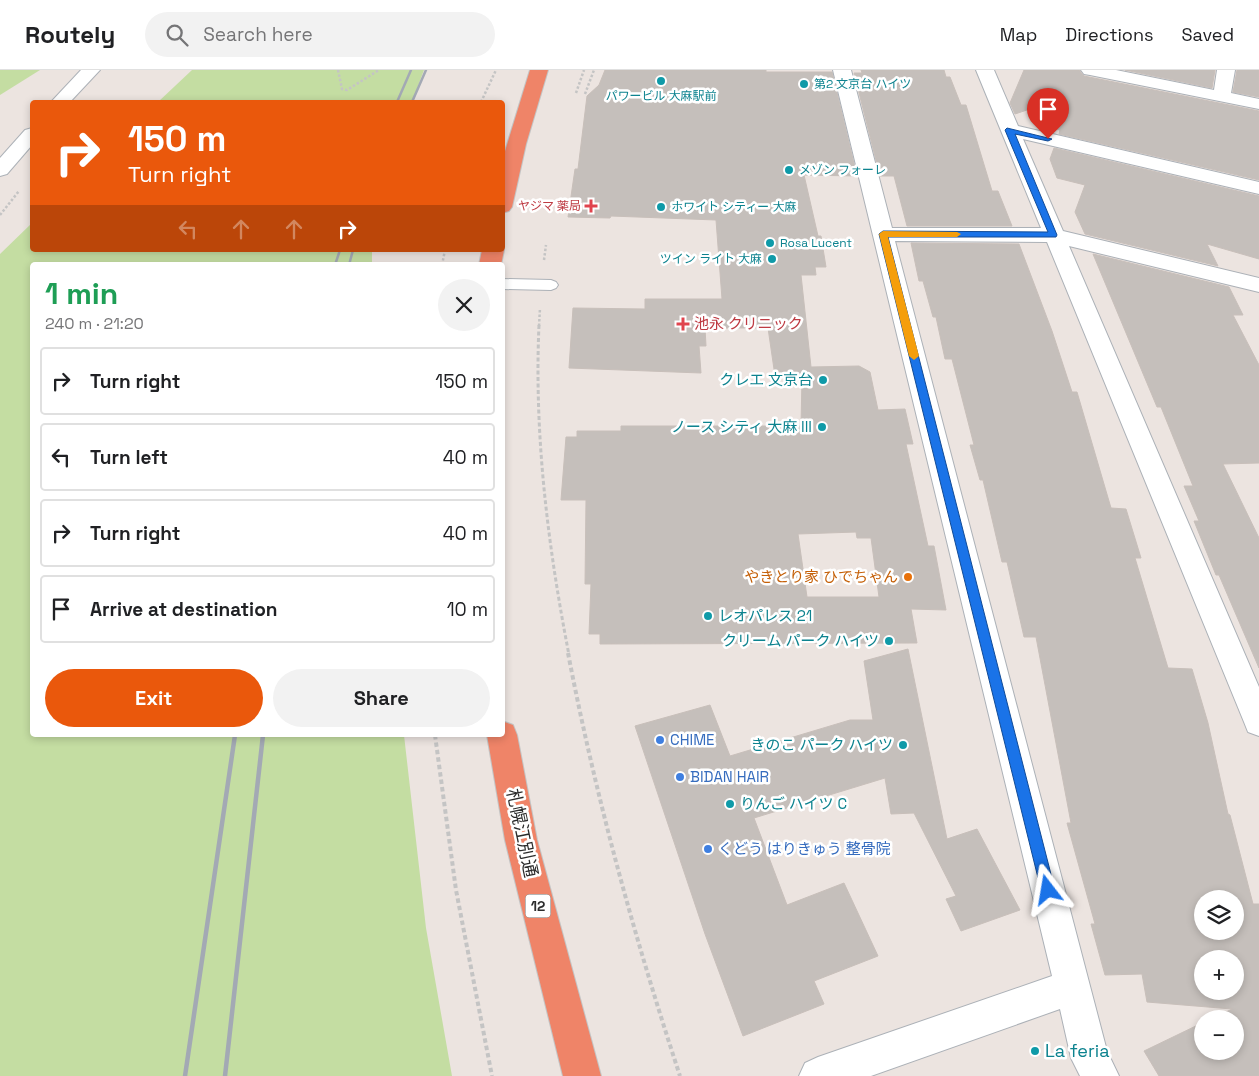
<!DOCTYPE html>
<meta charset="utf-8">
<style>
:root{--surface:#fff;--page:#f2f2f2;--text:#202124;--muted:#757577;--line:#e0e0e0;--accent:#ea580c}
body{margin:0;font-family:"Space Grotesk","Noto Sans JP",sans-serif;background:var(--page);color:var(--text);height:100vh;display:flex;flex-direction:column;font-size:19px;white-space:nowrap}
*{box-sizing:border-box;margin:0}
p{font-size:16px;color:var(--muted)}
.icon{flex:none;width:28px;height:28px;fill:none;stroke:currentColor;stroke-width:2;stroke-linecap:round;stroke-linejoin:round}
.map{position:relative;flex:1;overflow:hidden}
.side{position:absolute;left:30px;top:192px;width:475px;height:475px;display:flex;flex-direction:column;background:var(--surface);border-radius:5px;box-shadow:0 2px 8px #0003}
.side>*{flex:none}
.guide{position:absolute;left:30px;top:30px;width:475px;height:152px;border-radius:5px;box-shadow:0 2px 8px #0003;background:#ea580c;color:#fff;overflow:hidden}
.fabs{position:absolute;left:1194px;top:820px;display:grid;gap:10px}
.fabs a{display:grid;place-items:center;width:50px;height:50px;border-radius:50%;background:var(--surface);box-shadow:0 2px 8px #0003;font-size:25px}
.pin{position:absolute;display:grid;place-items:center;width:42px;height:42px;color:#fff;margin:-51px -21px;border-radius:50% 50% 50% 0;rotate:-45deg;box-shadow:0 0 5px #0007}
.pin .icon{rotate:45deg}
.me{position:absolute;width:55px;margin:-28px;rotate:346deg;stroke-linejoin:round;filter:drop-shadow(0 0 4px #0008)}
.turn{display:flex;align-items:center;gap:18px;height:105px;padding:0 15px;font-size:22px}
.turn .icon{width:65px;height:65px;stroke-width:2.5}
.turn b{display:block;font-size:35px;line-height:42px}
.lanes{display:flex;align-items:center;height:48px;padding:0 15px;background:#0003;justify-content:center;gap:25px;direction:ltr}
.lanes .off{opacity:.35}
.round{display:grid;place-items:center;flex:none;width:52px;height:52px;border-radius:26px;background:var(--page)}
.summary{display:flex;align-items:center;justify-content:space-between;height:85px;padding:0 15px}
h1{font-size:30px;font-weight:700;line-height:38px;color:#1e9e55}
.action{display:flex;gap:10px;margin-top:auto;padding:10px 15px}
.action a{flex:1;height:58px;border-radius:30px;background:var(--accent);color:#fff;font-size:20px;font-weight:700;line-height:58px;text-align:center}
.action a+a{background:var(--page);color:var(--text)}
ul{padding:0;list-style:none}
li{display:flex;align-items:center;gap:15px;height:68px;margin:0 10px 8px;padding:0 5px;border:2px solid var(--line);border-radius:5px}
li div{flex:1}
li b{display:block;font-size:19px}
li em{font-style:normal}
header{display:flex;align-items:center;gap:30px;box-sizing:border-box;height:70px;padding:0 25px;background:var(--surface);border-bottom:1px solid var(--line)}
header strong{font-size:24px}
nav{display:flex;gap:28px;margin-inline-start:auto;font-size:18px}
.search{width:350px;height:45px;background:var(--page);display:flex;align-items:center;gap:12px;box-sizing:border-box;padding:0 18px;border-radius:28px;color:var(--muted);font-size:19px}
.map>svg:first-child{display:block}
</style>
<header>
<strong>Routely</strong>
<div class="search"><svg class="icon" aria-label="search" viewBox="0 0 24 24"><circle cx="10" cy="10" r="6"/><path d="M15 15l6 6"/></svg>Search here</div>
<nav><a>Map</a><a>Directions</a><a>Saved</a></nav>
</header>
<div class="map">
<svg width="1259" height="1006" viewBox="0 0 1259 1006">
<rect width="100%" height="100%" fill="#ece4e0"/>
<!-- green -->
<g fill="#c4dda2">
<path d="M0,0h40l-40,25z"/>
<path d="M192,0h232l-12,32h-254z"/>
<path d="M32,153v27h340v15h-340v470h372l22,193 26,148h-452v-822z"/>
</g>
<!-- building -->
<g fill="#c5bfbb" stroke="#c8bfba" fill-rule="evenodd">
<path d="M605,0h161v2h66l25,104 -53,-1 14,61h3l5,31h-11l1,8h-15l10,92 48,-1 11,6 8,38 27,-1 8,35h-7l22,102h6l12,64 -35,-1 6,34 -317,1v-10h-11l2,-50h-6l1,-84h-25l5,-63h11v-6h44v-5h180l1,-48 -27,-2 -7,-48h-63l1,18h-7l2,27 -132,-5 4,-60 72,1v-10h77l-6,-79 -105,-4 -1,2 -42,-1 7,-48h3l9,-73 12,-11zM856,462l1,6h14l8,59h-72l-9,-63z"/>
<path d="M861,0h83l2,7h4l11,28h5l26,86h6l14,35h-105l-13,-50h-14l-26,-103h8z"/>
<path d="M1024,0h55l5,6 175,35v69l-200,-46 1,-4 -24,-6 -6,-15 -15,5 -5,-11z"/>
<path d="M1125,0h90l-3,18z"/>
<path d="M1237,0h22v27l-26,-5z"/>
<path d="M1054,78l205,48v63l-52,-15 11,22 -133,-32 -10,-22 10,-27 -28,-7 -7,-19z"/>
<path d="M911,173l108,1 33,87 20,61h5l34,116 15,1 15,49h-6l33,110 24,1 16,54 20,91 2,1 23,89h6v172h-100l-15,-25 58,-28v28h33v-32h-23l20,-10 -85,-7 -5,-28 -37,1 -14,-51h4l-28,-101h4l-35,-186h-12l-17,-75h-5l-19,-82h-3l-10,-35h4l-22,-86h-7l-9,-42h-3l-10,-36h-4zM1202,829h33v32h-33zM1202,889h33v32h-33z"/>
<path d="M1093,184l136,33 14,28h-10l26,50v98l-36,1 36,74v130l-40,-93h-3l-22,-54h5l-15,-35h9l-32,-79h-4z"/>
<path d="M908,579l39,190 30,-10 43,81 -59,21 -15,-32 10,-3 -42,-83 -23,1 -6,-36 -131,40 33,87 57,-22 34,73 -64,25 10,23 -81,32 -38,-102 -70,-208 75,-21 20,51 120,-36h23l-9,-59z"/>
</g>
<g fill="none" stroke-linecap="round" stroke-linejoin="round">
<defs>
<path id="lane" d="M502,209l49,1 5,2 2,3 -2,3 -5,2 -49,-1z"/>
<g id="street">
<path d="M81,0h19l-30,32h-19z"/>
<path d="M833,0h18l41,158h149l-65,-158h18l24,56 241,56v12l-236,-55 40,92 196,47v14l-190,-46 190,441v49l-11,-4 -4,-10 -197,-480 -152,-1 212,810 12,25h-39l-9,-18 -11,-49 -189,67h-72l6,-13 13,-6 234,-81z"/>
<path d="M1081,0h35l98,20 3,-20h18l-4,23 28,6v10l-169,-34 -6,-1z"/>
<path d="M32,58v17l-25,29 -7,2v-18l25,-28z"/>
</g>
<g id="highway">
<path d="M530,0h18l-22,74 -14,63 -3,4 -7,2v-52z"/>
<path d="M502,178l2,2 -3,15h-22l3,-15h20z"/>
<path d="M502,651l11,4 4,10 20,105 64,236h-38l-58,-236 -18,-105h15z"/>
</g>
</defs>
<!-- lane casing -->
<use href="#lane" stroke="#acb1b7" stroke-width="2"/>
<!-- street casing -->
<use href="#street" stroke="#acb1b7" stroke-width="2"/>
<!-- highway casing -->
<use href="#highway" stroke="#c4c4c4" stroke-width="2"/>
<!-- path-far2 -->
<g stroke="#c4c4c4" stroke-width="2.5" stroke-dasharray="2.5 2" stroke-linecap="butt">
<path d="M338,0l4,19 5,1 32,-20"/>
<path d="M576,23l8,-23"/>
<path d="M585,24l9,-24"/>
<path d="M481,32l15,-32"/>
<path d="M0,145l19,-24"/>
<path d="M544,190l2,-15"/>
<path d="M442,195l3,-15"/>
<path d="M539,256l1,-18"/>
</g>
<!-- path-far1 -->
<path stroke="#c4c4c4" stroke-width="3" stroke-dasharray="4 2.5" stroke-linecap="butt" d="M539,255c-5,110 9,222 30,330"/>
<!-- path -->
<g stroke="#c4c4c4" stroke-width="4" stroke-dasharray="4.5 3" stroke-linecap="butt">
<path d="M568,583c28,145 66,283 112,423"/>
<path d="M435,665l21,155 36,186"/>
</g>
<!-- lane -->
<use href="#lane" fill="#fff" fill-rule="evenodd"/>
<!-- street -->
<use href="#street" fill="#fff" fill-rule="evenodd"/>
<!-- highway -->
<use href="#highway" fill="#ef8468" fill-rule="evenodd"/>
<!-- rail-far1 -->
<g stroke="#a3a9b4" stroke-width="2.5">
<path d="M397,32l14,-32"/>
<path d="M412,32l14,-32"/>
<path d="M335,195l5,-15"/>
<path d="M349,195l4,-15"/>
</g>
<!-- rail -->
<g stroke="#a3a9b4" stroke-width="4.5">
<path d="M185,1006l50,-341"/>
<path d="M225,1006l38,-341"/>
</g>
</g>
<!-- route -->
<path fill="#1a73e8" stroke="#114b97" d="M1007,58l45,11 -4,2 -33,-7 42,101 -1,2h-168l167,653 -2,5 -5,2 -5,-2 -2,-5 -162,-656 4,-3 165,1 -43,-102z"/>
<!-- slow -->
<path fill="#f59e0b" d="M883,161l74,1 4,2 -4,3h-69l31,119 -5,4 -5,-4 -30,-122z"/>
<!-- markers -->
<g fill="#0f9aa8" stroke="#fff" stroke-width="2">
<circle cx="661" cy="11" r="5"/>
<circle cx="804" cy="14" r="5"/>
<circle cx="789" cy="100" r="5"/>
<circle cx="661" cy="137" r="5"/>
<circle cx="770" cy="173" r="5"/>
<circle cx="772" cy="189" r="5"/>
<circle cx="823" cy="310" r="5"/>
<circle cx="822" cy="357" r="5"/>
<circle cx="708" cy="546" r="5"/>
<circle cx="889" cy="571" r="5"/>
<circle cx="903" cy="675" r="5"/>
<circle cx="730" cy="734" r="5"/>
<circle cx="1035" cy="981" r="5"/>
</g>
<g fill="#e0444e" stroke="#fff" stroke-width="2">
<path d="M588.5 128.5h5v5h5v5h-5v5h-5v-5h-5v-5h5z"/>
<path d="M680.5 246.5h5v5h5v5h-5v5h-5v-5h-5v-5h5z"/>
</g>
<circle fill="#e8710a" stroke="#fff" stroke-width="2" cx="908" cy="507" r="5"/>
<g fill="#3f7fe0" stroke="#fff" stroke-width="2">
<circle cx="660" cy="670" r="5"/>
<circle cx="680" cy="707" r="5"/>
<circle cx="708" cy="779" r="5"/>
</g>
<g text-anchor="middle" stroke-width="5" stroke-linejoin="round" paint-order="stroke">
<!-- far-culture labels -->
<g font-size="12" fill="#0d838f" stroke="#fff" text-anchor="start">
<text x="814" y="18">第2 文京台 ハイツ</text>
<text x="661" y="30" text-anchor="middle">パワービル 大麻駅前</text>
<text x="799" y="104">メゾン フォーレ</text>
<text x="671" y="141">ホワイト シティー 大麻</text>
<text x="780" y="177">Rosa Lucent</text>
<text x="762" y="193" text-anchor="end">ツイン ライト 大麻</text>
</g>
<!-- far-health labels -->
<g font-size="12" fill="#be3a42" stroke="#fff" text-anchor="end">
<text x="581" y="140">ヤジマ 薬局</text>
</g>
<!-- shield labels -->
<rect fill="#fff" stroke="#6b6b6b" stroke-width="1" x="525.5" y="824.5" width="25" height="23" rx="4"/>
<g font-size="14" font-weight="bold" fill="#2c2c2c">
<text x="538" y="841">12</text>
</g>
<!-- health labels -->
<g font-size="15" fill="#be3a42" stroke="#fff" text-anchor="start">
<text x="694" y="259">池永 クリニック</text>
</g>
<!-- culture labels -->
<g font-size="15" fill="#0d838f" stroke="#fff" text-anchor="end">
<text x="813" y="315">クレエ 文京台</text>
<text x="812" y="362">ノース シティ 大麻 III</text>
<text x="718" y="551" text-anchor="start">レオパレス 21</text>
<text x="879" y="576">クリーム パーク ハイツ</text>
<text x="893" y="680">きのこ パーク ハイツ</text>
<text x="740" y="739" text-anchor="start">りんご ハイツ C</text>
</g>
<!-- food labels -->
<g font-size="15" fill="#c56008" stroke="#fff" text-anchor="end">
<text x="898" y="512">やきとり家 ひでちゃん</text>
</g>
<!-- shop labels -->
<g font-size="15" fill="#366cbe" stroke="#fff" text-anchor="start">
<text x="670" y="675">CHIME</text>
<text x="690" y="712">BIDAN HAIR</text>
<text x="718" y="784">くどう はりきゅう 整骨院</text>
</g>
<!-- near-street labels -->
<g font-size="18" fill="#2c2c2c" stroke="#fff">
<text transform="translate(522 763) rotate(78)" y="6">札幌江別通</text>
</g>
<!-- near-culture labels -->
<g font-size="18" fill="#0d838f" stroke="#fff" text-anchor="start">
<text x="1045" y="987">La feria</text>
</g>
</g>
</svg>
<div class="fabs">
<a><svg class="icon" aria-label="layers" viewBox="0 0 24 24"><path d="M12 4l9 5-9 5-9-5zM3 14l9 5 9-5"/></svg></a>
<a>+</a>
<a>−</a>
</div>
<div class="pin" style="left:1048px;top:69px;background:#d93025"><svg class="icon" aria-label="arrive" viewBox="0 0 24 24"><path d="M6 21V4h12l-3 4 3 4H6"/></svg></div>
<svg class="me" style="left:1048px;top:820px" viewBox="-20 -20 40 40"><path d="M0-17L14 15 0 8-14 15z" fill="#1a73e8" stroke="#fff" stroke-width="4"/></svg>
<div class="guide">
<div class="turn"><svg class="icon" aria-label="right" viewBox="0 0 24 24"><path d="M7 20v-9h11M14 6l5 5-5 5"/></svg><div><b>150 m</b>Turn right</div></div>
<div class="lanes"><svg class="icon off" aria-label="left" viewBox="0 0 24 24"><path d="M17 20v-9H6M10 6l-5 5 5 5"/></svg><svg class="icon off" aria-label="ahead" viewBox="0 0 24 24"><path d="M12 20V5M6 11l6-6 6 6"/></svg><svg class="icon off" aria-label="ahead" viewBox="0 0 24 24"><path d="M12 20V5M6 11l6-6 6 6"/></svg><svg class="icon" aria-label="right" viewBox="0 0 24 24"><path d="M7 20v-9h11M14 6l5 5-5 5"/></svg></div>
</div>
<section class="side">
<div class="summary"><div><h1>1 min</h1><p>240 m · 21:20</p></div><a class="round"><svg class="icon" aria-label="close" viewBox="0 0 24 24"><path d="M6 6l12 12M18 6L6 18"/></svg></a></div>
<ul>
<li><svg class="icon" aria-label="right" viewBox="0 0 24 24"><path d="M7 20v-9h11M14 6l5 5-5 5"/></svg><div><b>Turn right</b></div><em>150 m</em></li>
<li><svg class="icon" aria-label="left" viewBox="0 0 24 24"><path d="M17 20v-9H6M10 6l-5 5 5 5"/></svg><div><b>Turn left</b></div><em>40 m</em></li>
<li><svg class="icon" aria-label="right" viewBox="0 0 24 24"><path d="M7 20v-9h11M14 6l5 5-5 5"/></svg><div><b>Turn right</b></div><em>40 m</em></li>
<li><svg class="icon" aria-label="arrive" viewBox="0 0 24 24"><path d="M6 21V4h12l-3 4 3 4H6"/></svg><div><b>Arrive at destination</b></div><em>10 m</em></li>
</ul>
<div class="action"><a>Exit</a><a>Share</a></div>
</section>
</div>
